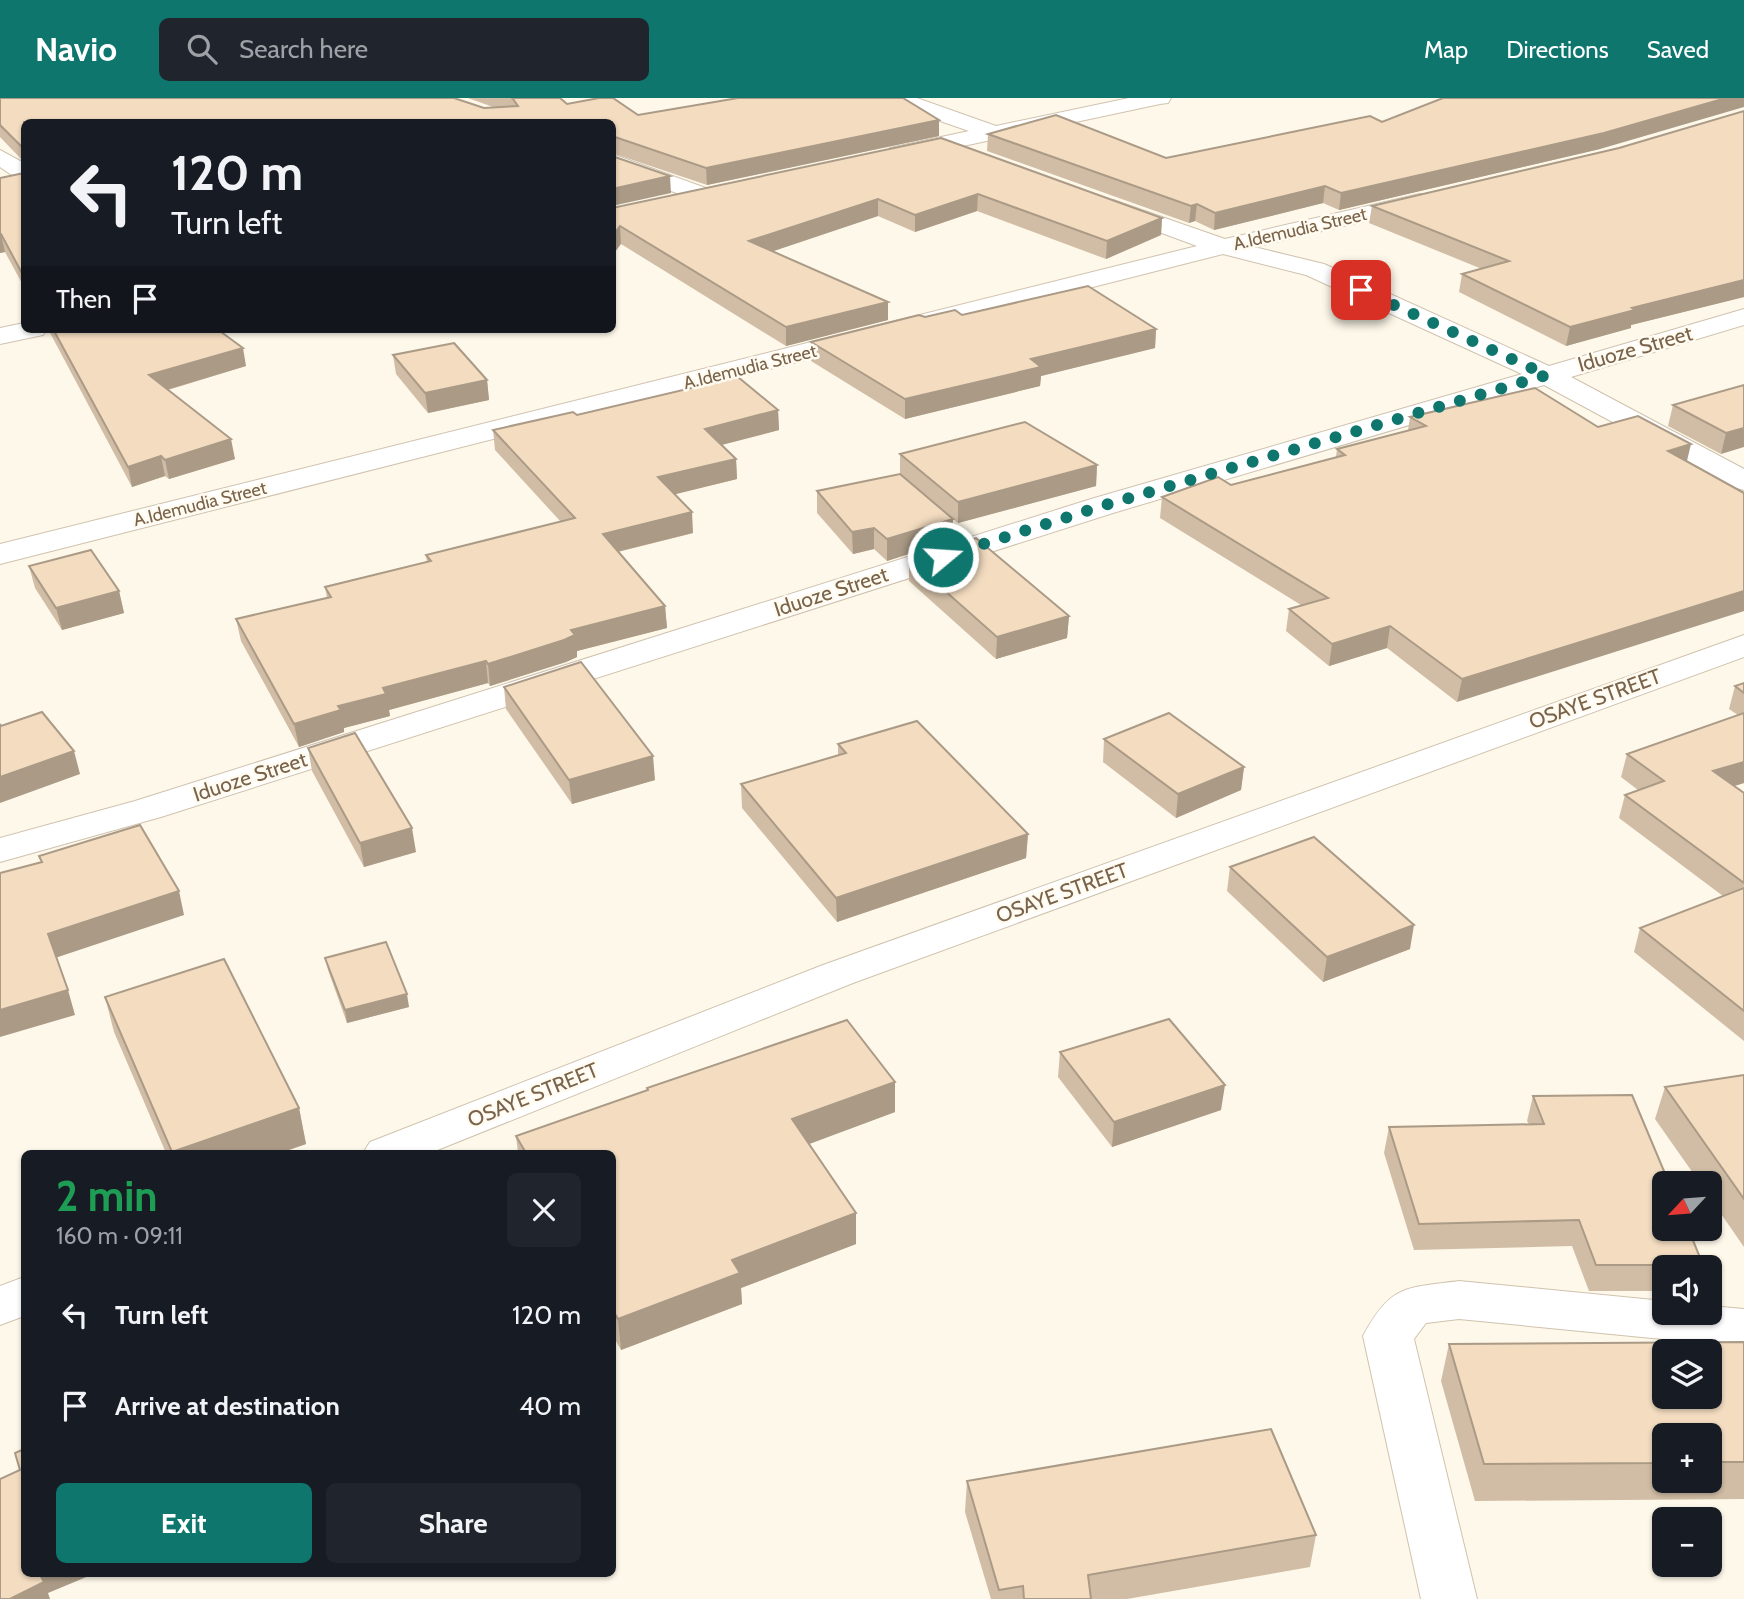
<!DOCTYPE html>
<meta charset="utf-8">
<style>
:root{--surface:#171b24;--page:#20242c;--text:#f1f3f6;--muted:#9ea1a6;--accent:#0f766e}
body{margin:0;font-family:Cabin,sans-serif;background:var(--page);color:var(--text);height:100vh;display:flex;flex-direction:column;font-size:26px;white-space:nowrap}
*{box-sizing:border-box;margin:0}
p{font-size:23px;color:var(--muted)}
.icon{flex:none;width:38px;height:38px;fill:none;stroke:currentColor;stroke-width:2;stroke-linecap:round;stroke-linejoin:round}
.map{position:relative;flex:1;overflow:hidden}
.sheet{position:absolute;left:21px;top:1052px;width:595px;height:427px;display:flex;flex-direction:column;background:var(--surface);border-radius:10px;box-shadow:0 2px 5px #0004}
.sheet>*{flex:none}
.banner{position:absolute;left:21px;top:21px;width:595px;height:214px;border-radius:10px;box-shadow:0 2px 5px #0004;background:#171b24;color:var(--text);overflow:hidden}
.needle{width:46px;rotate:244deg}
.buttons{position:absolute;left:1652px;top:1073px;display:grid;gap:14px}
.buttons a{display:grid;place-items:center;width:70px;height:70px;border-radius:10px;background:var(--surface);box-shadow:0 2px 5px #0004;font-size:35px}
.pin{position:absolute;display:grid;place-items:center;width:60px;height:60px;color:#fff;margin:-30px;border-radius:14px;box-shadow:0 4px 10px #0006}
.me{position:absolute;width:77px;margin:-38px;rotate:72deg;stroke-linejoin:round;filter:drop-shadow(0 0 5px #0008)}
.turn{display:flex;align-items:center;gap:24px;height:147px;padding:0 35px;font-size:32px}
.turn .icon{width:91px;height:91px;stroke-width:2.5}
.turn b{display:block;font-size:49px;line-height:60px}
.then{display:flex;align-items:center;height:66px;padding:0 35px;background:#0003;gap:14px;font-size:26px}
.round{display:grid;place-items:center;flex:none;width:74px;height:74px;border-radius:10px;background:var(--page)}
.summary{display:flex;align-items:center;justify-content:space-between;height:119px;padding:0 35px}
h1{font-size:42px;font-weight:800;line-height:52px;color:#1e9e55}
.primary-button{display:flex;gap:14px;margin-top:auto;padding:14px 35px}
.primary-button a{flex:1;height:80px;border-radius:10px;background:var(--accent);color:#fff;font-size:28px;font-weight:800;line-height:80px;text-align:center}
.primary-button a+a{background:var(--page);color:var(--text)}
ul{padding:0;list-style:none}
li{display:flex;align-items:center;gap:21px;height:91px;padding:0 35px}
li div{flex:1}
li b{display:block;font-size:26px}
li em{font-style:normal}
header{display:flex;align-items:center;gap:42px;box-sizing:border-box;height:98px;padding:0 35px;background:var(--accent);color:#fff}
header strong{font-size:33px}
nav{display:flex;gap:38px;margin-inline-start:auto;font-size:24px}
.search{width:490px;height:63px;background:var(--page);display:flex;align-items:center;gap:18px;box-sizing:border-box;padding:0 24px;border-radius:10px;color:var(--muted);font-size:26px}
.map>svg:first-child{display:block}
</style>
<header>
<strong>Navio</strong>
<div class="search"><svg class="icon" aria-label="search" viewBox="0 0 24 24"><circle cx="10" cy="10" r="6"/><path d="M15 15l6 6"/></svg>Search here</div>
<nav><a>Map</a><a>Directions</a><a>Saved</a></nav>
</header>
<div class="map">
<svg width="1744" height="1501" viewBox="0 0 1744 1501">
<rect width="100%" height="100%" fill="#fdf8e9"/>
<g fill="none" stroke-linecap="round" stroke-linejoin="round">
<defs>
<g id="street">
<path d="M885,0h32l79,28 133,-28h42l-3,5 -8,1 -262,56 -8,-2 -3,-5 3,-5 79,-17 -81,-28z"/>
<path d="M0,52l24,13v17l-8,-2 -16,-11z"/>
<path d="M612,56l102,37 4,5 -4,5h-16l-86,-32z"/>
<path d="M1420,96l8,2 4,5 -4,5 -174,41 70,17 225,102 195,-57v16l-173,52 173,92v21l-11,-3 -189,-102 -431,128 -952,304 -161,45v-24l135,-37 956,-302 431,-125 -216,-99 -83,-21 -1223,310v-20l1197,-298 -92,-34 -4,-5 4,-5 8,-2 112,39z"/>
<path d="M24,225v6h23l-4,6 -43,9v-16z"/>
<path d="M1744,537v22l-891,326 -423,170h-67l7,-11 453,-177z"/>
<path d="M24,1179v39l-24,9v-39z"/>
<path d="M1459,1183l205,20v11h46v-6l34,3v38l-285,-28 -33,4 -12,16 63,260h-56l-58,-263c28,-52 43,-48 96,-55z"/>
</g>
</defs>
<!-- street casing -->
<use href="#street" stroke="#d0c2ae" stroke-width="2"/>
<!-- street -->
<use href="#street" fill="#fff" fill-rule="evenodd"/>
</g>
<!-- wall -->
<g fill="#d1bda5" fill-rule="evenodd">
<path d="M0,0l484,10h12l-28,-10h92l7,6 71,11 301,5v16l-232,49 -95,-32v-31h-588v40l-24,-25z"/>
<path d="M1744,13v186l-113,28v3l-65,18 -107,-54 3,-18 20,-5 -113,-46 3,-17 247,-58z"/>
<path d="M1382,24l218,27 -261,61 -16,-7 -109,27 -19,-9 -6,2 -202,-72 1,-17 178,24z"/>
<path d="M941,40l221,80 -1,17 -55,24 -129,-48 -62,21 -37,-16 -106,35 116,51v18l-102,26 -165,-102 -9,-36z"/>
<path d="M24,75v114l-19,-35 -5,1v-75z"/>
<path d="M962,217l194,14 -1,19 -114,28 -1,10 -135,33 -94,-58v-19l114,-25z"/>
<path d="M48,231h169l29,37 -78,24 67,69 -66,20 -4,-3 -33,11z"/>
<path d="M393,257l94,25 2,20 -61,13 -32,-39z"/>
<path d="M1744,287l-23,69 -53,-28 5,-21z"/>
<path d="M1535,290l-78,314 -70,-54 -58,18 -43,-35 3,-22 12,-4 -141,-87 2,-21 69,-12 105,-28 1,-8 71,-19 2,-13z"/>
<path d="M778,312l1,20 -58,15 15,14 1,20 -62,15 18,39 -75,19 47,54 2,22 -90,23v6l-11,5 -76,24 -2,-3 -99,27 1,6 -46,12v4l-45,15 -58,-106 -5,-22 91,-21 -2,-11 102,-25 -1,-7 135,-33 -66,-72 -2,-20 84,-15z"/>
<path d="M900,356l197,11 -1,21 -138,37 -5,-4 -1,21 -65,21 -13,-12 -21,5 -36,-41v-22l83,-17z"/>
<path d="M909,461l160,57 -2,22 -71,21 -87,-78z"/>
<path d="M29,468l90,25 5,22 -62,17 -27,-42z"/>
<path d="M1744,585v100l-10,3 10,7v248l-110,-89 6,-24 83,-32 -104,-78 6,-23 13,-5 -17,-13 6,-23 111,-39 -9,-6 6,-23z"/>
<path d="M504,589l151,93 -83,24 -66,-95z"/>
<path d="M1104,641l140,28 -3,23 -65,28 -73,-56z"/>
<path d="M838,646l190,90 -2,24 -189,64 -95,-114 -1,-24 97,-29z"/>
<path d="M308,650l108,104 -52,15 -52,-96z"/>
<path d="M1230,769l180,82 -87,33 -96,-91z"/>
<path d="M325,860l84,49 -62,16 -19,-53z"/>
<path d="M105,899l194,111 7,36 -26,9h-114l-52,-121z"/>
<path d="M1060,954l161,58 -109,37 -54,-70z"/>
<path d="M1744,977v172l-34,-49v-15h-10l-45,-64 10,-32z"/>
<path d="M647,990l248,24 -86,32 47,69v31l-115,44 1,16 -121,46 -9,-16v-181h-94l-2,-17 131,-45z"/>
<path d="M1533,998l170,169v2h-39v24h-75l-17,-45 -158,4 -30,-97 5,-26 140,-3 -2,-3z"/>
<path d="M1744,1244v157l-269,2 -34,-120 8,-37zM1664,1337h46v45h-46z"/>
<path d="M967,1383l349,54 -6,32 -183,32h-136l-26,-87z"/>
</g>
<!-- shaded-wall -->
<g fill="#aa9a86">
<path d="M1726,0h18v9l-144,42 -261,61 2,-17z"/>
<path d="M939,22v16l-232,49 -1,-17z"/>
<path d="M670,78l1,17 -59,13v-17z"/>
<path d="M1325,88l-2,17 -109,27 1,-17z"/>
<path d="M978,96l-1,17 -62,21v-17z"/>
<path d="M878,101v17l-128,43 -1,-18z"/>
<path d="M1197,106l-2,17 -6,2 2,-17z"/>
<path d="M1162,120l-1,17 -55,24 1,-18z"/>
<path d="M620,128l1,18 -9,12v-19z"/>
<path d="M0,136h1l4,18 -5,1z"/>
<path d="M1744,182v17l-113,28v3l-65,18 4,-19 62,-19z"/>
<path d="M888,204v18l-102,26v-19z"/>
<path d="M1156,231l-1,19 -114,28 -1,10 -135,33v-20l126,-40z"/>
<path d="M243,250l3,18 -93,28 -4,-19z"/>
<path d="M487,282l2,20 -61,13 -3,-20z"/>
<path d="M778,312l1,20 -73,19 -1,-20z"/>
<path d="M1744,330v19l-23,7 5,-21z"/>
<path d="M231,341l4,20 -66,20 -4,-19z"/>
<path d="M1691,346l-5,21 -18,-14z"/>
<path d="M161,358l4,20 -33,11 -4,-20z"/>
<path d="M736,361l1,20 -77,19 -2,-21z"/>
<path d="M1097,367l-1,21 -138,37v-21z"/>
<path d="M692,414l1,21 -89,22 -1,-21z"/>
<path d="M953,421l-1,21 -65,21v-22z"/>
<path d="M874,430v21l-21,5 -1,-22z"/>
<path d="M119,493l5,22 -62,17 -6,-22z"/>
<path d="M1744,493v20l-287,91 5,-23z"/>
<path d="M665,508l2,22 -90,23v6l-11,5 -76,24 -2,-22 83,-34z"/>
<path d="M1069,518l-2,22 -71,21 1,-22z"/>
<path d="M1390,528l-3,22 -58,18 3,-22z"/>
<path d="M486,563l2,22 -99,27 1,6 -46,12v4l-45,15 -5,-23 89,-36z"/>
<path d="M74,653l6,23 -80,29v-26z"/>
<path d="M653,658l2,24 -83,24 -3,-24z"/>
<path d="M1744,664v21l-37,11 6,-23z"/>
<path d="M1244,669l-3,23 -65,28 2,-24z"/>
<path d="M412,730l4,24 -52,15 -4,-24z"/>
<path d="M1028,736l-2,24 -189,64 -1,-24z"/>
<path d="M179,793l5,24 -129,43 -7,-24z"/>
<path d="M1414,827l-4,24 -87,33 4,-25z"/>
<path d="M68,892l7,25 -75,22v-27z"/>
<path d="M407,896l2,13 -62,16 -2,-13z"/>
<path d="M895,984v30l-102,38 -1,-31z"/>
<path d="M1225,987l-4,25 -109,37 2,-25z"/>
<path d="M299,1010l7,36 -26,9h-108v-1z"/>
<path d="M856,1115v31l-115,44 1,16 -121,46 -3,-31 114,-59z"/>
<path d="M39,1475h57l-48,20 2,6h-40z"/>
</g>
<!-- building -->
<g fill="#f3dcc0" stroke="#aa9a86" stroke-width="2" fill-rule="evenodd">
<path d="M0,0h454l30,10 34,-2 -5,-7 -1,-1h48l7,6 32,-6h14l25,17 100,-17h165l36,22 -233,48 -94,-32v-14h-588v27l-24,-24z"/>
<path d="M1443,0h283l-122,35 -263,60 -16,-7 -110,27 -18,-9 -6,2 -203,-72 68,-19 110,43 204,-42 12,6z"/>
<path d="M1744,13v169l-112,28 3,2 -65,17 -108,-53 47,-13 -137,-55 247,-58z"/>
<path d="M941,40l221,80 -55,23 -129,-47 -63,21 -37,-16 -129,42 139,61 -102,25 -166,-101 -8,11v-29z"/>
<path d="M612,58l58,20 -58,13z"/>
<path d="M24,75v104l-23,-43h-1v-56z"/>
<path d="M1088,188l68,43 -125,30 10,8 -136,32 -94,-57 108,-27 6,2 30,-7 7,5z"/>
<path d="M53,231h164l26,19 -94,27 82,64 -66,21 -4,-4 -33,11z"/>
<path d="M454,245l33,37 -62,13 -32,-38z"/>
<path d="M738,279l40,33 -73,19 31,30 -78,18 34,35 -89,22 62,72 -94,24 4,5 -11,5 -76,24 -2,-3 -103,27 3,6 -48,12 3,4 -47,14 -58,-105 95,-22 -6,-10 106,-26 -5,-6 149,-37 -82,-88 80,-18 4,3z"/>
<path d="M1744,287v43l-18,5 -53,-28z"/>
<path d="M1535,290l63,39 40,-11 53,28 -23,7 76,42v98l-282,88 -72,-53 -58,18 -43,-35 39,-11 -166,-101 56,-20 13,8 114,-30 -8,-6 89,-23 -16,-9z"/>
<path d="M1025,324l72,43 -139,37 -58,-48z"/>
<path d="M900,376l53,45 -66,20 -13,-11 -22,4 -35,-41z"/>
<path d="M976,440l93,78 -72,21 -88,-78z"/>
<path d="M91,452l28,41 -63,17 -27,-42z"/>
<path d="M581,564l72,94 -84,24 -65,-93z"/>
<path d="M1744,585v10l-9,-7z"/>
<path d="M42,614l32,39 -74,26v-53l1,2z"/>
<path d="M1169,615l75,54 -66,27 -74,-55z"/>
<path d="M1744,615v49l-31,9 31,22v90l-119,-88 39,-14 -37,-27z"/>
<path d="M917,623l111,113 -192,64 -95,-114 105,-31 -8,-9z"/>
<path d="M355,635l57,95 -52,15 -52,-95z"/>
<path d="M140,727l39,66 -131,43 20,56 -68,20v-137l42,-11 -3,-6z"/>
<path d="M1314,739l100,88 -87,32 -97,-90z"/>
<path d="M1744,790v123l-104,-83z"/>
<path d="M386,844l21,52 -62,16 -20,-52z"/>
<path d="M224,861l75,149 -127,44 -67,-155z"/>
<path d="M1169,921l56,66 -111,37 -54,-70z"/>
<path d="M847,922l48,62 -103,37 64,94 -124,47 8,13 -122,46 -6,-10v-156h-86l-10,-17 132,-46 -1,-2z"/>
<path d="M1744,977v124l-79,-112z"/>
<path d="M1632,997l37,88h-5v45h24l15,37h-107l-17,-45 -160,4 -30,-97 155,-3 -11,-28z"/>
<path d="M1744,1244v120h-34v-27h-46v28l-180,1 -35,-120zM1664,1253h46v45h-46z"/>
<path d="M1271,1331l45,106 -228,40 3,24h-67l-1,-13 -24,4 -32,-109z"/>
<path d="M24,1351v124h15l5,9 -34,17h-10v-120l20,-9 -5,-17z"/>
</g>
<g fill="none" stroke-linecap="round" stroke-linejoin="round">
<!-- route -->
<path stroke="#0f766e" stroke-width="12" stroke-dasharray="0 21.6" d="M943,459l159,-51 445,-131 -186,-85"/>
</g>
<g text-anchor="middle" stroke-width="5" stroke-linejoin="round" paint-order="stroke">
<!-- far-street labels -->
<g font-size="18" fill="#79634b" stroke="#fffbf0">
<text transform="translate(1300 131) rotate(-13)" y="6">A.Idemudia Street</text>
<text transform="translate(750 269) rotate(-14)" y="6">A.Idemudia Street</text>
<text transform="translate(200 406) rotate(-14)" y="6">A.Idemudia Street</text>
</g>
<!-- street labels -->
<g font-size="21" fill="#79634b" stroke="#fffbf0">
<text transform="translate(1635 251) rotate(-16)" y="7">Iduoze Street</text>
<text transform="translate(831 494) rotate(-18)" y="7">Iduoze Street</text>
<text transform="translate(1595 601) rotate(-20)" y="7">OSAYE STREET</text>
<text transform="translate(250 679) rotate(-18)" y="7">Iduoze Street</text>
<text transform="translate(1062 795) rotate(-20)" y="7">OSAYE STREET</text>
<text transform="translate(533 997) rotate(-22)" y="7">OSAYE STREET</text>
</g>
</g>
</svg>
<div class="buttons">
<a><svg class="needle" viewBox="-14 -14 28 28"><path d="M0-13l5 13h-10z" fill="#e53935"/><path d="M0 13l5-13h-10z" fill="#9ea1a6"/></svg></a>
<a><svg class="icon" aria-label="sound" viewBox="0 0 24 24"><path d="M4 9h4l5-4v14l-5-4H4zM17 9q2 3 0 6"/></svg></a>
<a><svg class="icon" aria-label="layers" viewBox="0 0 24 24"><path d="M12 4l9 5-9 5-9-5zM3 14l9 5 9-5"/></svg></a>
<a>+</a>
<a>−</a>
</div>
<div class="pin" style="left:1361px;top:192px;background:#d93025"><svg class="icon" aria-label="arrive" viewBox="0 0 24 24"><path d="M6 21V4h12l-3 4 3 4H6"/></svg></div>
<svg class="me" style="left:943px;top:459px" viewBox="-20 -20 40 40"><circle r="17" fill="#0f766e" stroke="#fff" stroke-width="3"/><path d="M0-11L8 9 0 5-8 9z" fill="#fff"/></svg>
<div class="banner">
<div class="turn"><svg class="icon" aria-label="left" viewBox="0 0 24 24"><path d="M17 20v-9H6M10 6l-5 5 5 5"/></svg><div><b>120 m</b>Turn left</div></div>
<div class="then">Then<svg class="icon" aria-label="arrive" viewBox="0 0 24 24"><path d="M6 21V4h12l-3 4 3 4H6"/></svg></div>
</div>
<section class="sheet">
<div class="summary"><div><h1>2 min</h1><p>160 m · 09:11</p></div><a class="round"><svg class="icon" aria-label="close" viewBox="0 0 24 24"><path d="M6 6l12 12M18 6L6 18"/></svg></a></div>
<ul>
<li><svg class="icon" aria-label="left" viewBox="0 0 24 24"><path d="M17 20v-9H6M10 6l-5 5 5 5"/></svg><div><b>Turn left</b></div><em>120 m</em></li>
<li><svg class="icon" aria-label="arrive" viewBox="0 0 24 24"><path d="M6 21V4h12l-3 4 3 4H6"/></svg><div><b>Arrive at destination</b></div><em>40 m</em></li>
</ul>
<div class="primary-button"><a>Exit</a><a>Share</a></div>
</section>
</div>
